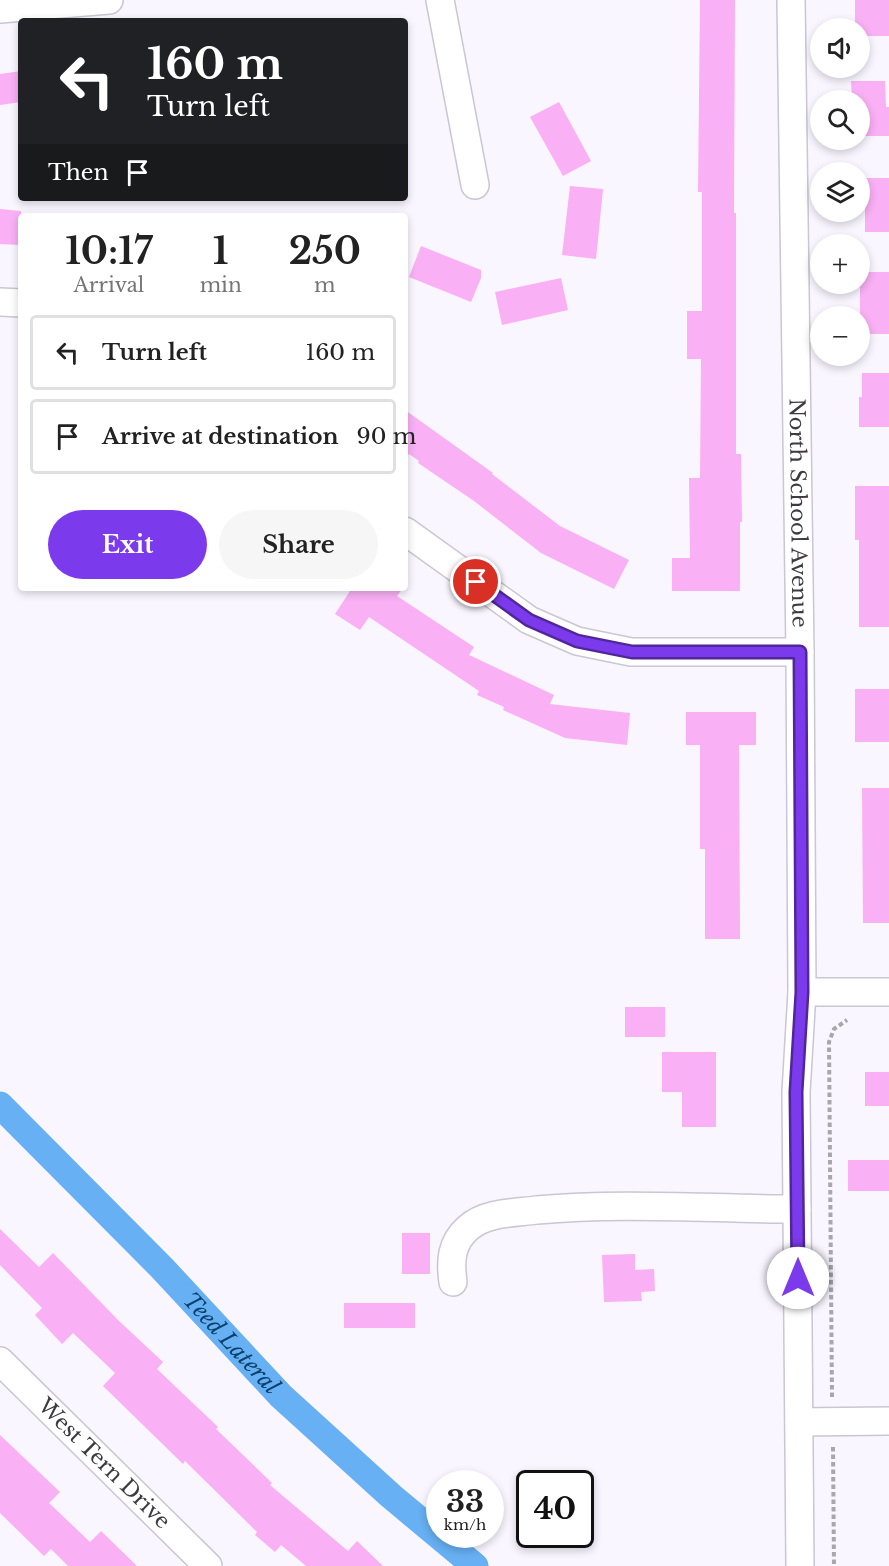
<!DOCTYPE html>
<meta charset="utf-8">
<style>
:root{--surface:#fff;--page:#f6f6f6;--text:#222;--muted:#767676;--line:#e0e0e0;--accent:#7c3aed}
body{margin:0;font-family:"Libre Baskerville",serif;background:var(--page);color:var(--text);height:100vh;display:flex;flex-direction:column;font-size:22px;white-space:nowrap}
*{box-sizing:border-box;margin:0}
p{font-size:20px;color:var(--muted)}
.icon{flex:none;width:33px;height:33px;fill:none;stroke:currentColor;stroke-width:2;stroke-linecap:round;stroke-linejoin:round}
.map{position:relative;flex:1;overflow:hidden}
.drawer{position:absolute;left:18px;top:213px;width:390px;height:378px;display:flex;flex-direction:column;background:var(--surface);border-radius:6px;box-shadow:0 3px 9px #0003}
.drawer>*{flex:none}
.top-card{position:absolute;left:18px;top:18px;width:390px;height:183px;border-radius:6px;box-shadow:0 3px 9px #0003;background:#202124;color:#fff;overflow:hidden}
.tools{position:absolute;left:810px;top:18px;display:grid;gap:12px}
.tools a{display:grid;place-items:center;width:60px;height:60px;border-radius:50%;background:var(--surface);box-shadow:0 3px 9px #0003;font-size:30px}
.speed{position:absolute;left:426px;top:1470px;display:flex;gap:12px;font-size:30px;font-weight:700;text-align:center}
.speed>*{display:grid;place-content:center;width:78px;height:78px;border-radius:50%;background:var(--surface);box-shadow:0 3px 9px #0003;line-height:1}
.speed small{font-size:15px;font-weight:400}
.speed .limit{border:3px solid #111;border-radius:9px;background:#fff;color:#111}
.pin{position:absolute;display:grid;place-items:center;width:51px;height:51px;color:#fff;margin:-26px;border:3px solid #fff;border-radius:50%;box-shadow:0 2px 6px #0007}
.me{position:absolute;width:66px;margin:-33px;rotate:0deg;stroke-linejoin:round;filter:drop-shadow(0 0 4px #0008)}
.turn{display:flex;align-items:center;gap:21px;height:126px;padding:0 30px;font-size:27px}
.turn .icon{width:78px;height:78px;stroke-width:2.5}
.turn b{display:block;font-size:42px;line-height:51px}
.then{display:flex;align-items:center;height:57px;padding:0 30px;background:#0003;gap:12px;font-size:22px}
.eta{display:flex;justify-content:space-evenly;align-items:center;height:102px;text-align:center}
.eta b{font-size:36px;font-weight:700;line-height:42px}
.cta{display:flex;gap:12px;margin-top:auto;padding:12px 30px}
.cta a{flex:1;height:69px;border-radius:36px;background:var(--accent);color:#fff;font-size:24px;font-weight:700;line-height:69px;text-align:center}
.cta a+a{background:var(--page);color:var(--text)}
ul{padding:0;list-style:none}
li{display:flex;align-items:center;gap:18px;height:75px;margin:0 12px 9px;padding:0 18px;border:3px solid var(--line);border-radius:6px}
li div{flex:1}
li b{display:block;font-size:22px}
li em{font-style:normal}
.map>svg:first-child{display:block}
</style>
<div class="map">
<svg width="889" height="1566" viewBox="0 0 889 1566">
<rect width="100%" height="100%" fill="#f9f6ff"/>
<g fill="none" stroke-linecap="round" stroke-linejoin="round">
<!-- canal -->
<path stroke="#66b0f3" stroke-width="27" id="s1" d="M0,1105l162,163 119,128 110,100 84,70"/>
</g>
<!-- building -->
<g fill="#f9b0f5">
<path d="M700,0h35l-1,213h2v241h5l1,68h-2v69h-68v-33h18l-1,-80h11l1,-119h-14v-48h15v-119h-4z"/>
<path d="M855,0h34v36h-29v-8h-5z"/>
<path d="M21,71v31l-21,3v-31z"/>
<path d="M851,81h34l1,26h3v29h-29v-36h-8z"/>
<path d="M559,102l32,59 -28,15 -33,-59z"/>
<rect x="865" y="178" width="24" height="54"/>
<path d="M570,186l33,3 -7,70 -34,-4z"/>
<path d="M0,209l21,2v34l-21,-1z"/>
<path d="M421,246l60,24v8l-10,24 -62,-25z"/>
<rect x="860" y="272" width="29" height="62"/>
<path d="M561,278l7,32 -66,15 -7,-33z"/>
<path d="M862,373h27v54h-30v-30h3z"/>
<path d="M405,410l88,63 -1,1 68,52 69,34 -15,29 -73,-36 -67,-52 -56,-38 1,-2 -10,-7 -4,6z"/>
<path d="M855,486h34v141h-30v-87h-4z"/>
<path d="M352,588h51l-6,8 77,51 -5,8 85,40 -4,9 80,9 -3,32 -62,-7 -62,-28 1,-3 -27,-12 2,-4 -110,-74 -9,13 -25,-16z"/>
<rect x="855" y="689" width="34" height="53"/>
<path d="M686,712h70v33h-17l1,194h-35v-90h-5v-104h-14z"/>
<path d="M862,788h27v135h-26z"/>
<rect x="625" y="1007" width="40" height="30"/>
<path d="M662,1052h54v75h-34v-35h-20z"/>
<rect x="865" y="1072" width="24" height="34"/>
<rect x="848" y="1160" width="41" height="31"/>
<path d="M0,1229l39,38 14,-14 66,68 44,41 -6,7 61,58 -2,2 56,54 -2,2 78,66 9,-10 26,25h-77l-25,-21 -6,7 -20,-17 2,-3 -72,-71 -2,3 -80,-78 12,-13 -42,-40 -11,11 -27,-29 7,-7 -42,-43z"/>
<rect x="402" y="1233" width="28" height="41"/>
<path d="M635,1254v16l19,-1 1,22 -14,1 1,9 -38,1 -2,-47z"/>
<rect x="344" y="1303" width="71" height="25"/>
<path d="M0,1435l60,57 -11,11 41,39 11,-11 36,35h-69l-17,-17 -7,7 -44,-43z"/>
</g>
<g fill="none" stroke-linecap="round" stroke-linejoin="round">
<defs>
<g id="minor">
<path d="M440,0l35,185"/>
<path id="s2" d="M791,0l9,652 2,340 -6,100 4,474"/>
<path d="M0,9l109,-9"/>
<path d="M0,302l21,1"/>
<path d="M405,531l124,89 48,21 54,11h169"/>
<path d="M802,992h87"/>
<path d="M453,1282c-3,-21 -2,-39 15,-54 18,-16 46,-15 69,-18 87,-8 174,-1 260,-1"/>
<path id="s3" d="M0,1361l208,205"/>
<path d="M799,1422l90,-1"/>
</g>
</defs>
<!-- minor casing -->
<use href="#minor" stroke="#cac6d3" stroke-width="30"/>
<!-- path -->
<g stroke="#a9a6ae" stroke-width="4" stroke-dasharray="4.5 3" stroke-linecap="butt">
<path d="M832,1397l-3,-355 5,-13 13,-9"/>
<path d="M833,1447l1,119"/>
</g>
<!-- minor -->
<use href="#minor" stroke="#fff" stroke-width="27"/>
</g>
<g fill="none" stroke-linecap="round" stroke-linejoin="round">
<defs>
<path id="route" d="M476,582l53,38 48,21 55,11h168l2,340 -6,100 2,186"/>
</defs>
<!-- route casing -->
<use href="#route" stroke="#51269a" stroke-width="15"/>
<!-- route -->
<use href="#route" stroke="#7c3aed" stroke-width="10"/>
</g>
<g text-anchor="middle" stroke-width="6" stroke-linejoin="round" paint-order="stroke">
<!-- street labels -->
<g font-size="21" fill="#3d3b41" stroke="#f9f6ff">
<text dy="7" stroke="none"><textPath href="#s2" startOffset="513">North School Avenue</textPath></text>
<text dy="7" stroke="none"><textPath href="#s3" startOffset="146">West Tern Drive</textPath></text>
</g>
<!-- water labels -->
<g font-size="22" font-style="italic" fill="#0a426d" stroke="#f9f6ff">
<text dy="8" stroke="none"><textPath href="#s1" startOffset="332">Teed Lateral</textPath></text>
</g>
</g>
</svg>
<div class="tools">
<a><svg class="icon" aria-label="sound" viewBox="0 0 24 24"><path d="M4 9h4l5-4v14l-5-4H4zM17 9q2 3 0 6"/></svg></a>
<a><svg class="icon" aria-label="search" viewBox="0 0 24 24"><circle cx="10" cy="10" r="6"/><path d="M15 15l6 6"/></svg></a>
<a><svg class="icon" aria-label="layers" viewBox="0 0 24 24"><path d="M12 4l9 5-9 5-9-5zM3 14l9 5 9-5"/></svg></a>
<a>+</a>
<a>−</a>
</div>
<div class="speed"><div>33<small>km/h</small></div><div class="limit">40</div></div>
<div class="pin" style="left:476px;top:582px;background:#d93025"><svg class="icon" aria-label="arrive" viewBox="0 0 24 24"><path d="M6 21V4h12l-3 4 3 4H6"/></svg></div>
<svg class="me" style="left:798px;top:1278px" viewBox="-20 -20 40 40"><circle r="19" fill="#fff"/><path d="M0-13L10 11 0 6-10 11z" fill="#7c3aed"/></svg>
<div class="top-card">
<div class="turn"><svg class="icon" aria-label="left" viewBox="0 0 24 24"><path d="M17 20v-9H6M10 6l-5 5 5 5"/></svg><div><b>160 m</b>Turn left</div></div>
<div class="then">Then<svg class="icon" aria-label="arrive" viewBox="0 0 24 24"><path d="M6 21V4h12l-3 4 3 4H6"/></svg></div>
</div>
<section class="drawer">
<div class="eta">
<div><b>10:17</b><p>Arrival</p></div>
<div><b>1</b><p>min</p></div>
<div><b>250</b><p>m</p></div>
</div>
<ul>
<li><svg class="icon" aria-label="left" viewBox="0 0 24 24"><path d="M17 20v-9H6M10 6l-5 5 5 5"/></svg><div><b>Turn left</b></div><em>160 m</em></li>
<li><svg class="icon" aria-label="arrive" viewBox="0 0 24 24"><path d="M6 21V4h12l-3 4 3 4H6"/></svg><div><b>Arrive at destination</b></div><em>90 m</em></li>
</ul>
<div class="cta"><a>Exit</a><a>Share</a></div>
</section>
</div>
